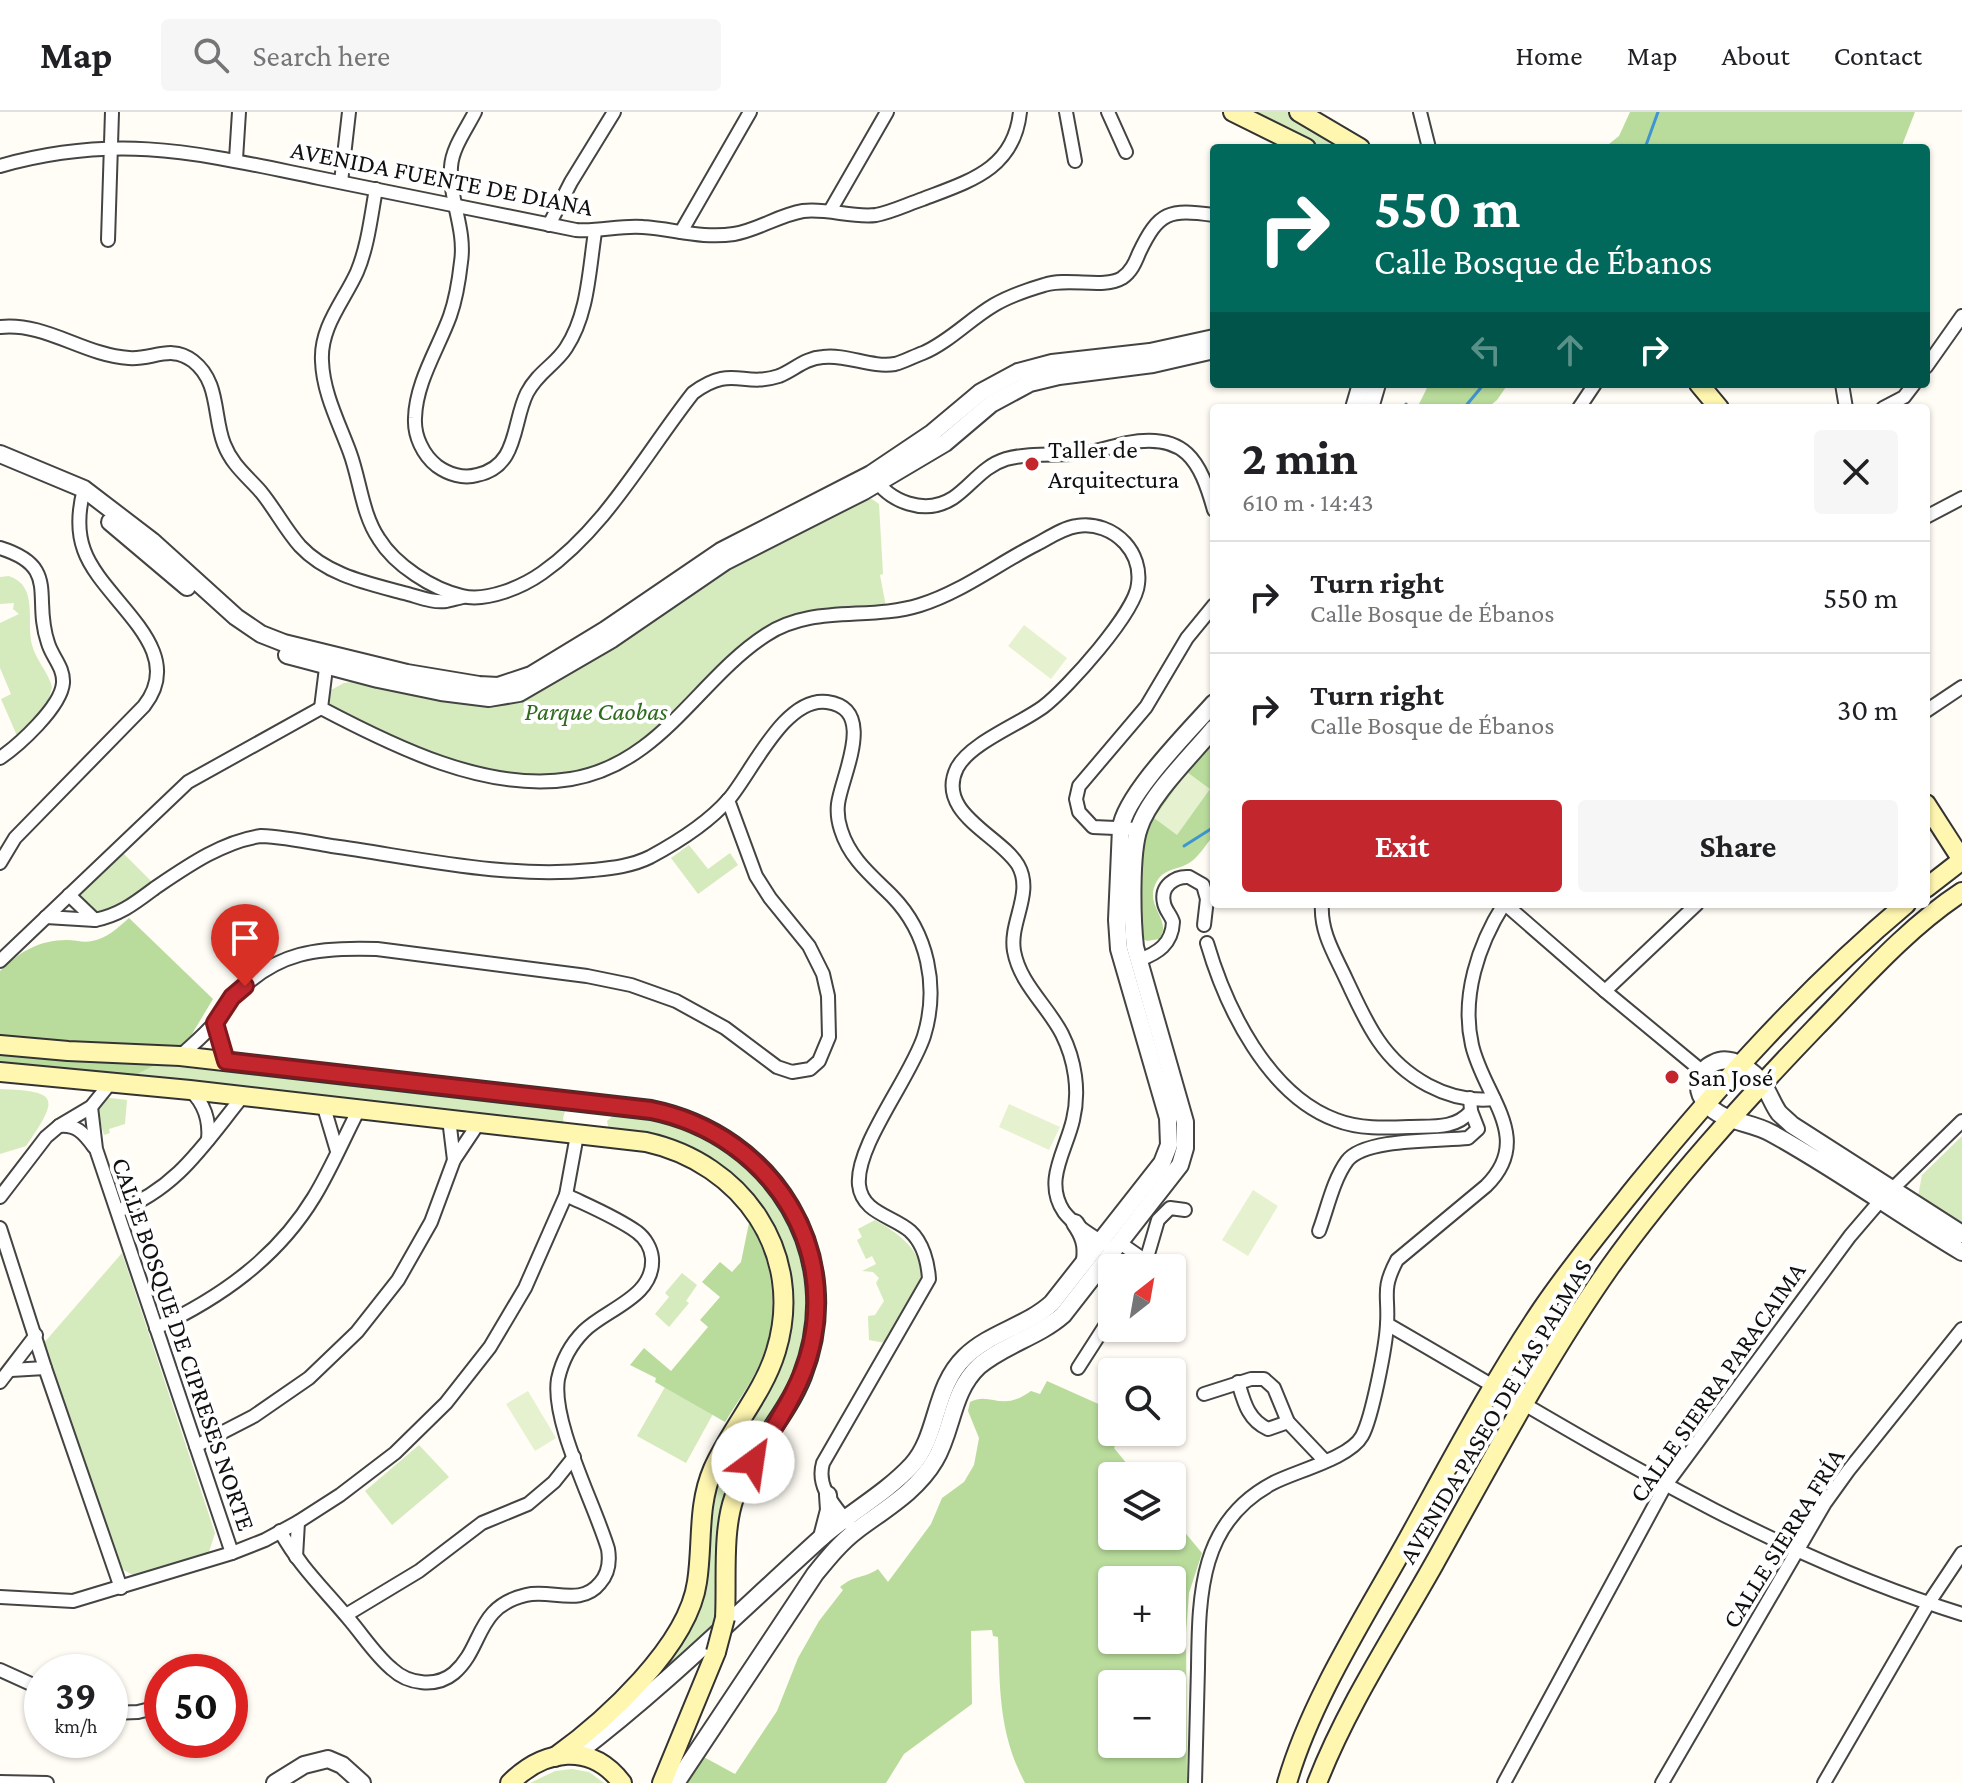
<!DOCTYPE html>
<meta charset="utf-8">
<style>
:root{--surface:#fff;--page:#f6f6f6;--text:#202124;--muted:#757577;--line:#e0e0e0;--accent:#c4262e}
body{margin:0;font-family:"Crimson Pro",serif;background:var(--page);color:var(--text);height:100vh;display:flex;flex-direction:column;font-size:30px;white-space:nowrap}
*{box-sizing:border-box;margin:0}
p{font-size:26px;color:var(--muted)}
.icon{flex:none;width:44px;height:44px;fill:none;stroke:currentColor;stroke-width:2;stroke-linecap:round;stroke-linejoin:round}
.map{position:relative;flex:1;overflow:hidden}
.sheet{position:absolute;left:1210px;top:292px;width:720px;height:504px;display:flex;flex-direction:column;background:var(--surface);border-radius:8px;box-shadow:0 2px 6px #0004}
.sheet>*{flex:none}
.guide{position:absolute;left:1210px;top:32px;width:720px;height:244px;border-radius:8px;box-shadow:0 2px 6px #0004;background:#00695c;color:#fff;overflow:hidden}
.needle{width:52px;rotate:31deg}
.buttons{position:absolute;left:1098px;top:1142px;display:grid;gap:16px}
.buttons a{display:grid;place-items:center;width:88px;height:88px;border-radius:8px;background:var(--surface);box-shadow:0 2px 6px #0004;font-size:40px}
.speed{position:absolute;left:24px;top:1542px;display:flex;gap:16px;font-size:40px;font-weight:700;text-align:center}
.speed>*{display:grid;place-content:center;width:104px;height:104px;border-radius:50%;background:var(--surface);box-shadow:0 2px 6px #0004;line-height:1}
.speed small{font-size:20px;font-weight:400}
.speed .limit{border:12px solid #d22;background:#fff;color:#111}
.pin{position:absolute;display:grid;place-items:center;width:68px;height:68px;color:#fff;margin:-82px -34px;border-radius:50% 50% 50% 0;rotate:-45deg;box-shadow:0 0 8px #0007}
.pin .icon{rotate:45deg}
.me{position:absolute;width:88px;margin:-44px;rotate:31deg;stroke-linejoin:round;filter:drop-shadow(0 0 6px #0008)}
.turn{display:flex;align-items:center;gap:28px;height:168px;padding:0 32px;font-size:36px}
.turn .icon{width:104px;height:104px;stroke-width:2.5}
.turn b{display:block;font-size:56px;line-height:68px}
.lanes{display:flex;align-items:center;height:76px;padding:0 32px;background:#0003;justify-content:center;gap:40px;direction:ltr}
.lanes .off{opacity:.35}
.round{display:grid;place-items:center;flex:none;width:84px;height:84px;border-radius:8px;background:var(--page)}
.headline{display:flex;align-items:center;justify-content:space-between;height:136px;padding:0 32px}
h1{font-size:48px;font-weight:700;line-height:60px}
.cta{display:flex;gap:16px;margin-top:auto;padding:16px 32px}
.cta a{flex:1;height:92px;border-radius:8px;background:var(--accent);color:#fff;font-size:32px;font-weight:700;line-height:92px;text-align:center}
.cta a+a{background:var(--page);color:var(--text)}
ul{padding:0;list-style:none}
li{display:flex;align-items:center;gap:24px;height:112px;padding:0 32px;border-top:2px solid var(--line)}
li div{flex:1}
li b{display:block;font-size:30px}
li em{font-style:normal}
header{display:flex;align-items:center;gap:48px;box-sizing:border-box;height:112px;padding:0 40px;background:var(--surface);border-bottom:2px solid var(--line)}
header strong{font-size:38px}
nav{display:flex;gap:44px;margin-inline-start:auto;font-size:28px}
.search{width:560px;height:72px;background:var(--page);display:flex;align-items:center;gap:20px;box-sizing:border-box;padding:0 28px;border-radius:8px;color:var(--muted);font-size:30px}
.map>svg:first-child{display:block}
</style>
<header>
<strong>Map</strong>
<div class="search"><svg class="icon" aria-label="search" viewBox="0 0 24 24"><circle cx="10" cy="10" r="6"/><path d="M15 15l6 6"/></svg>Search here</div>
<nav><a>Home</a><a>Map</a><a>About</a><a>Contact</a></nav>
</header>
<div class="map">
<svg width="1962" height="1671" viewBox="0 0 1962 1671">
<rect width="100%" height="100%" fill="#fffdf5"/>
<!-- green -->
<g fill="#d5ebbd">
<path d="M1240,0h56l59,36h-41z"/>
<path d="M866,383l13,9 4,70 -3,1 6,32c-34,1 -71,-2 -102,12 -48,20 -87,72 -124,107 -25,24 -61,44 -96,48 -77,9 -171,-31 -236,-69l3,-15 13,-7 14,-2 120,21z"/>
<path d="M9,464c30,10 17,46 23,69 4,15 16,27 20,42l-5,18 -29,33 -17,-39 10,-5 -11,-26v-45l19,-9 -6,-5 1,-6 -14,1v-27z"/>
<path d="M689,733l19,24 22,-16 8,12 -40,29 -27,-36z"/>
<path d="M118,736l39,39 -62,33 -26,-25z"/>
<path d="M84,946l483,47 -4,13 1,6 -482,-48z"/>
<path d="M0,977c61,2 58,10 26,57l-26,8z"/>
<path d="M102,985l25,3 -2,24 -16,5 1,4 -6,2 -8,-28z"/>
<path d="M614,1003l51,7 27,10 27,13 22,17 20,20 24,36 15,39 6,36v29l-4,28 -11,33 -45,75 -28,163 -75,74 47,-70 25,-134 75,-175 -44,-128 -137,-58 -2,-9z"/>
<path d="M1962,1024v86l-44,-26 4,-21z"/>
<path d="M875,1108c24,14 47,29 47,60l-37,63 -16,-3 -1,-24 7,-1 9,-14 -8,-18 3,-5 -6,-6 -11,-1 14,-7 -4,-8 -6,3 -9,-19 5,-3 -4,-8z"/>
<path d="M122,1141l93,280 -6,19 -73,25 -19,-11 -74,-222z"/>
<path d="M682,1161l15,12 -11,16 3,2 -20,24 -14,-13 14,-17 -4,-4z"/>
<path d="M665,1275l48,27 -27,49 -49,-27z"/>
<path d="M419,1333l30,32 -57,48 -27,-34z"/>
<path d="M572,1657l17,3 15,11h-74l25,-12z"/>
</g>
<!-- forest -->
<g fill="#b9dc9c" fill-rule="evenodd">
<path d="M1630,0h285l-14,36h-297l15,-12z"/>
<path d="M1429,272h79l-11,16 -10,8h-70z"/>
<path d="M1214,622v101c-7,8 -16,23 -25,28 -11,7 -24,5 -32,18 -15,25 17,39 2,58l-12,2 -7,-4v-107z"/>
<path d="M129,806l84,81 -27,45 -13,11 -41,22 -132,-12v-94c19,-19 39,-31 67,-31 8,0 17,3 25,1 14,-2 27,-14 37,-23z"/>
<path d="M749,1111c24,35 30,87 16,127 -8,26 -26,49 -40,72l-70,-40 1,-4 -26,-13 14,-17 27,23 37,-44 -8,-7 20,-23 -18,-15 18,-20 12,10 9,-10z"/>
<path d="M1047,1269l65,29v22h11l-9,16 23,28h-25v60h60v-19l30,36 -13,40 -3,39 1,151h-162c-26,-49 -25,-92 -27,-146l-5,-1 -1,-6 -21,1 1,73 -68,50 -18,29h-200l16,-27 33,18 42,-63 21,-53 21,-37 24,-31 -3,-3c16,-13 23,-8 38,-18l10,13 43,-58 11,-26 22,-16 10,-17 5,-27 -11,-27 2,-9c21,-11 31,11 61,-11l9,3zM1112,1468h60v60h-60zM1112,1572h60v60h-60z"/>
</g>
<!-- pitch -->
<g fill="#e6f2cf">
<path d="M1024,513l43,33 -16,21 -43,-33z"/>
<path d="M1187,660l23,17 -33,46 -23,-17z"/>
<path d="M1009,992l51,23 -11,23 -50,-23z"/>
<path d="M1253,1078l25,16 -30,50 -26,-16z"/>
<path d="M528,1279l28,47 -21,13 -29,-47z"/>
</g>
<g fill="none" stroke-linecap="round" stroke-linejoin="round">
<!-- stream -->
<g stroke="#3f96cf" stroke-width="3">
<path d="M1645,36l13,-36"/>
<path d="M1406,292l3,4"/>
<path d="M1464,296l20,-24"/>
<path d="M1184,734l30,-19"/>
</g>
<defs>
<g id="minor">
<path d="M475,0c-8,16 -23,36 -24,55 -2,33 15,62 10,95 -2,18 -5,37 -11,54 -12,33 -34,66 -35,102 -1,18 8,37 22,48 11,8 26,13 40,9 42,-9 35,-52 50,-82 11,-21 28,-28 39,-45 22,-33 23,-77 29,-116"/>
<path d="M1066,0l9,49"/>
<path d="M1108,0l18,40"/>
<path d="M1420,0l9,36"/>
<path d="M236,47l3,-47"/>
<path d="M0,54c120,-34 201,-12 319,12 86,17 171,35 257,52 23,2 44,-5 67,-3 31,2 59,12 91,7 24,-4 45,-19 69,-23 25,-3 49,7 73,4 16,-3 32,-11 47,-16 47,-18 91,-30 97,-87"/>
<path d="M341,70l8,-70"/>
<path d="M376,77c-5,27 -8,57 -19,83 -13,29 -37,55 -35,89 1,32 17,62 28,92 10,27 12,61 29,86 16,26 53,50 83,57 25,6 60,-9 80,-23 64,-45 103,-119 151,-180 39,-29 49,-5 86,-17 15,-6 26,-18 44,-19 24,-3 48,11 72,7 9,-2 19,-8 28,-11 26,-11 47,-34 71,-48 15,-9 33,-15 50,-20 24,-8 60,4 78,-7 9,-6 13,-15 17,-25 20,-42 30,-44 75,-38"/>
<path d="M830,99l57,-99"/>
<path d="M549,113l22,-43 43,-70"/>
<path d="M681,120l69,-120"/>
<path d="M108,128l4,-128"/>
<path d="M0,215c46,-5 83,28 129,31 23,2 42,-14 64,3 27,21 20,55 31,83 8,21 23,32 37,48 14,17 24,37 39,54 27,29 67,37 104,47 13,3 28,10 42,8 5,-1 12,-3 17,-4"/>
<path d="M1926,255l36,-51"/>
<path d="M1842,272l4,24"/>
<path d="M1579,296l16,-24"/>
<path d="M1883,296l21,-11 10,-13"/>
<path d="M873,364c16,26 52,40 80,22 18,-12 30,-32 53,-39 25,-7 53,-3 79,-6 14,-2 28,-7 42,-10 58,-11 73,17 87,67"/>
<path d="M1926,405l36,-19"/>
<path d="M0,436c61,19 32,49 48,95 4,14 16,24 15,40 -2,24 -44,62 -63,75"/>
<path d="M327,548l-6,48c72,38 166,85 250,71 90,-15 127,-100 195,-144 47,-31 103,-14 154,-30 42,-13 79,-42 117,-61 13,-7 26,-16 40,-18 18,-3 36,4 48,17 10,11 15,26 13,41 -2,28 -71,105 -95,123 -23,17 -73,36 -86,61 -22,45 43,67 61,97 16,28 -9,57 -4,86 6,33 33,54 48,83 13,26 18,57 11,86 -7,31 -30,61 -9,92 10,13 27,23 41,32"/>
<path d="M1926,599l36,-24"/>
<path d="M1138,717l-45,-2 -14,-15 -3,-13 3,-13 67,-79 41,-69 27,-33"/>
<path d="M0,751l15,-25 129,-132c46,-58 -42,-105 -60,-156 -7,-19 -5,-42 0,-61"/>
<path d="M69,783l26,25c25,-5 40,-17 60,-32 31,-21 68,-47 106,-52 24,1 48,6 71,10 86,12 174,33 261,24 19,-2 39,-4 57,-13 26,-14 59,-35 79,-58 23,-27 56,-103 98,-97 51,7 14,75 11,102 -1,9 0,17 3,26 9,29 31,46 51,66 36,37 47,91 32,140 -13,41 -69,110 -65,149 3,28 34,31 51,46 13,12 18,32 19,48l-106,184c-7,24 11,42 25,60"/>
<path d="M1322,792c-2,28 13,51 24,75 10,21 19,42 32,61 25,37 70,64 116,59"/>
<path d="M1505,792l100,87 98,81"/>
<path d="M46,805l49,3"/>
<path d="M1207,831c19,65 61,152 129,177 23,9 49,8 73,7 22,-1 46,3 62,-16l-1,-13"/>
<path d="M1139,848c19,-7 33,-16 34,-38 -2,-7 -8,-12 -9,-19 -4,-17 11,-27 25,-26l14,8 4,14 -3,26"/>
<path d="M0,849l188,-179 133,-74"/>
<path d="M1605,879l92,-87"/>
<path d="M215,911l11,38"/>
<path d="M180,944c12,-11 26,-22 36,-35 6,-8 11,-18 18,-25 42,-45 85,-49 143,-47l210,27 44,9 45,16 49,27 52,39 15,5 18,-3 9,-8 10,-24 -1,-41 -5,-22 -14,-28 -39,-48 -14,-22 -28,-76"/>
<path d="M190,978c15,14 20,30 18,50"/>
<path d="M323,992l14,47"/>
<path d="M91,995l5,42 136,404"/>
<path d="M449,1007l5,41"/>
<path d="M59,1014c17,-2 25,7 35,21"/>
<path d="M0,1085l46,-60 13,-11 32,-19 21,-26"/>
<path d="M118,1099c60,-23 86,-67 125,-115"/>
<path d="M0,1116l45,140 76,220"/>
<path d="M1319,1119c8,-21 14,-51 28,-70 17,-23 92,-20 121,-23l10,-9 -7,-18"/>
<path d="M1120,1131l26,18 -3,4"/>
<path d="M1146,1149l12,-41 12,-12 15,2"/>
<path d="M1387,1212c186,107 369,226 575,290"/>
<path d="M156,1216c64,-30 121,-70 158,-131 17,-28 30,-59 45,-88"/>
<path d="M1078,1256l34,-53"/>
<path d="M11,1258l34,-2"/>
<path d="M0,1270l36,-47"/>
<path d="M1238,1270c6,20 10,38 30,47l20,-7"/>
<path d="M1204,1282l47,-15h13l10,9 14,34 36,38"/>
<path d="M196,1334l58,-30 55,-38 48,-46 41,-52 33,-58 23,-62 26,-39"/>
<path d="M280,1419c20,36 43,57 68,87 14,16 27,37 44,51 16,15 44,19 62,4 30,-26 21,-66 72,-78 25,-6 55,12 74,-12 9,-10 10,-22 8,-34 -13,-44 -57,-127 -50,-170 4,-18 13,-35 26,-48 22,-22 71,-34 68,-73 -1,-10 -7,-20 -15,-26 -21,-15 -48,-26 -71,-37"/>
<path d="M296,1445l2,-35"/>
<path d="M0,1485l73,4 159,-48 33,-13 33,-18 42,-27 55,-42 51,-50 44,-56 35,-59 41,-93 11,-60"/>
<path d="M346,1503l73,-44 63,-48 46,-19 26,-22 20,-25"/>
<path d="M0,1558l42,19"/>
<path d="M110,1601l28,-1 24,-6"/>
<path d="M0,1670l47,1"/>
<path d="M1195,1671c1,-38 2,-77 3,-115 1,-73 1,-146 75,-185 23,-12 77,-25 89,-47 10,-18 24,-90 25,-112 2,-29 -6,-34 10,-64l89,-74c49,-48 -2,-89 -14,-141 -11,-48 6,-100 32,-141"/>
<path d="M1504,1671l161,-297 185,-250 30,-35 82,-80"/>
<path d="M1662,1671l163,-280 23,-32 114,-142"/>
<path d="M1824,1671l104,-179 34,-51"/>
</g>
<g id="tertiary">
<path d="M1354,296l7,-24"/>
<path d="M1370,296l7,-24"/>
<path d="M0,342l84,35 68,52 84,76 25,17 23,9 123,30 72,12 19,1 33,-11 74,-45 116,-79 150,-77 61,-41 49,-41 37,-20 34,-9 98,-11 64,-14"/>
<path d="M110,410l77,65"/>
<path d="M287,543l91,24 63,13 48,6 30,-5 93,-54 114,-78 138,-70 81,-48 46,-39 39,-21 29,-7 94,-12 61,-14"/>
<path d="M1075,1111c9,13 12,22 10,37"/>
<path d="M1962,1122l-170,-109c-4,-4 -9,-8 -13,-12 -6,-8 -9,-18 -15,-27 -9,-15 -33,-32 -50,-23 -16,7 -20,27 -8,40 17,20 44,18 65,30 66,36 127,81 191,119"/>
<path d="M822,1425l7,-27 -1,-15"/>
<path d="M576,1642c87,-66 165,-144 246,-217 29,-25 64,-44 90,-72 27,-30 21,-77 53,-108 24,-24 62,-31 87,-54l110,-140 7,-18 -1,-27 -49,-169 -2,-29 4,-92c4,-33 69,-98 93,-125"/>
<path d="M275,1671l29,-18 24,-6 14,6 20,18"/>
<path d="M676,1671l139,-209c13,-16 26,-32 42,-44 28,-21 60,-39 78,-70 18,-30 16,-68 44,-94 24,-21 59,-29 84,-51l117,-150 5,-17v-26l-50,-175c-3,-26 -5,-94 4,-119 10,-32 53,-73 75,-100"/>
</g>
<g id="secondary">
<path d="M1233,0l73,36"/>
<path d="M1299,0l61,36"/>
<path d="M1699,272l20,24"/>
<path d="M1926,692l36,56"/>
<path d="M1926,776l36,-28"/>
<path d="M0,933l68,6 112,5 471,54c123,25 198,146 151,266 -17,43 -54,78 -68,122 -12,34 -7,84 -9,120"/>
<path d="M0,960l190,18 456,52c96,21 160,111 130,209 -13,43 -45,77 -63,118 -16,37 -10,75 -16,113 -9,64 -92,139 -142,175"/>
<path d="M510,1671c34,-34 81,-41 112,0"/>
<path d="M662,1671l54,-131"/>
<path d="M1287,1671c23,-80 74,-160 115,-233 45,-81 88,-164 140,-241 30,-44 63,-84 96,-125 82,-100 168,-196 268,-280"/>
<path d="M1317,1671c30,-77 77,-148 117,-219 56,-100 110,-203 176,-297 61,-85 133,-164 205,-239 46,-47 92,-100 147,-136"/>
</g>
</defs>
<!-- minor casing -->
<use href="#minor" stroke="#444" stroke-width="16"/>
<!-- tertiary casing -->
<use href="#tertiary" stroke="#444" stroke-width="20"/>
<!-- secondary casing -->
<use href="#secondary" stroke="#333" stroke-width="22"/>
<!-- minor -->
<use href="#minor" stroke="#fff" stroke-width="12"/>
<!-- tertiary -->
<use href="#tertiary" stroke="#fff" stroke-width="16"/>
<!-- secondary -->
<use href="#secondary" stroke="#fff6b0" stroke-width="18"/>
<defs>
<path id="secondary-bridge" d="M716,1540l9,-34"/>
</defs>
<!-- secondary-bridge casing -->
<use href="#secondary-bridge" stroke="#333" stroke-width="22" stroke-linecap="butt"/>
<!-- secondary-bridge -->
<use href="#secondary-bridge" stroke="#fff6b0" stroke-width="18"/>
</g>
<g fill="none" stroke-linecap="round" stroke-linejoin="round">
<defs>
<path id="route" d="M245,874l-13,11 -17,26 11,38 425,49c109,22 187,124 160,237 -10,42 -36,78 -58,115"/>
</defs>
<!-- route casing -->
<use href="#route" stroke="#7f191e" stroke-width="20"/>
<!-- route -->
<use href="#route" stroke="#c4262e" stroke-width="14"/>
</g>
<!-- markers -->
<g fill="#c4262e" stroke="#fff" stroke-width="3">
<circle cx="1032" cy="352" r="8"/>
<circle cx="1672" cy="965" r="8"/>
</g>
<g text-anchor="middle" stroke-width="8" stroke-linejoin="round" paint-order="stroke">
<!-- street labels -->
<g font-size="26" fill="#111" stroke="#fff">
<text transform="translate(442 66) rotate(11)" y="9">AVENIDA FUENTE DE DIANA</text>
<text transform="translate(184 1232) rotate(71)" y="9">CALLE BOSQUE DE CIPRESES NORTE</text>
<text transform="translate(1717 1270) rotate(-55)" y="9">CALLE SIERRA PARACAIMA</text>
<text transform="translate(1495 1299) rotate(-59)" y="9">AVENIDA PASEO DE LAS PALMAS</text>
<text transform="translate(1783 1426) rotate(-58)" y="9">CALLE SIERRA FRÍA</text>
</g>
<!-- poi labels -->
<g font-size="26" fill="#111" stroke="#fff" text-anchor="start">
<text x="1048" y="346">Taller de<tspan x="1048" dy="30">Arquitectura</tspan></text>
<text x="1688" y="974">San José</text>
</g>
<!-- park labels -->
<g font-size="26" font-style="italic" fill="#2f6b1f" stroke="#fff">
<text x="596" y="608">Parque Caobas</text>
</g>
</g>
</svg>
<div class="buttons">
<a><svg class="needle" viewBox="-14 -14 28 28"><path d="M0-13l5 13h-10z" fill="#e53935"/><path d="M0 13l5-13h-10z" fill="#757577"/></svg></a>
<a><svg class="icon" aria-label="search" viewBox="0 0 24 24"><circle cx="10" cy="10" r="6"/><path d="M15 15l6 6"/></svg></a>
<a><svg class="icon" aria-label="layers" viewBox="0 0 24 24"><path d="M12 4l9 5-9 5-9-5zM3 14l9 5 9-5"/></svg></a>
<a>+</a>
<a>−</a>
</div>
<div class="speed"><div>39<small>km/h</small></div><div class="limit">50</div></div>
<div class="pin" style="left:245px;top:874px;background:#d93025"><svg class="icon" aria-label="arrive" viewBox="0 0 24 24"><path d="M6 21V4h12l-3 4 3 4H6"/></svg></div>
<svg class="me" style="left:753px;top:1350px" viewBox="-20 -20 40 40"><circle r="19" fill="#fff"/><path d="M0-13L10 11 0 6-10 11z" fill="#c4262e"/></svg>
<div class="guide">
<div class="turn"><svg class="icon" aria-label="right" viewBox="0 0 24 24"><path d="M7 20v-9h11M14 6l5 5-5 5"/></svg><div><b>550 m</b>Calle Bosque de Ébanos</div></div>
<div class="lanes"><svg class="icon off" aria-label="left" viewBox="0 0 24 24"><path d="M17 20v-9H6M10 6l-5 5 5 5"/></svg><svg class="icon off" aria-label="ahead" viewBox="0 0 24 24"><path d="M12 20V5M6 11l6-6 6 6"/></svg><svg class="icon" aria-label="right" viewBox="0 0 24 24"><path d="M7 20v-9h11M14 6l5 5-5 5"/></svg></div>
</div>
<section class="sheet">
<div class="headline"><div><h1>2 min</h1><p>610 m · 14:43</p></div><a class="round"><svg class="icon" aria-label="close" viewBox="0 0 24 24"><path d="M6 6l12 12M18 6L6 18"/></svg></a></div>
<ul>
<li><svg class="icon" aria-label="right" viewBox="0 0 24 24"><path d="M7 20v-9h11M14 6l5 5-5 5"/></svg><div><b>Turn right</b><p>Calle Bosque de Ébanos</p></div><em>550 m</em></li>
<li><svg class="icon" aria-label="right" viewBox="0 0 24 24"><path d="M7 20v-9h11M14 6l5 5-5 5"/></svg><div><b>Turn right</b><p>Calle Bosque de Ébanos</p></div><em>30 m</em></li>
</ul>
<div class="cta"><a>Exit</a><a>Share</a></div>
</section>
</div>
